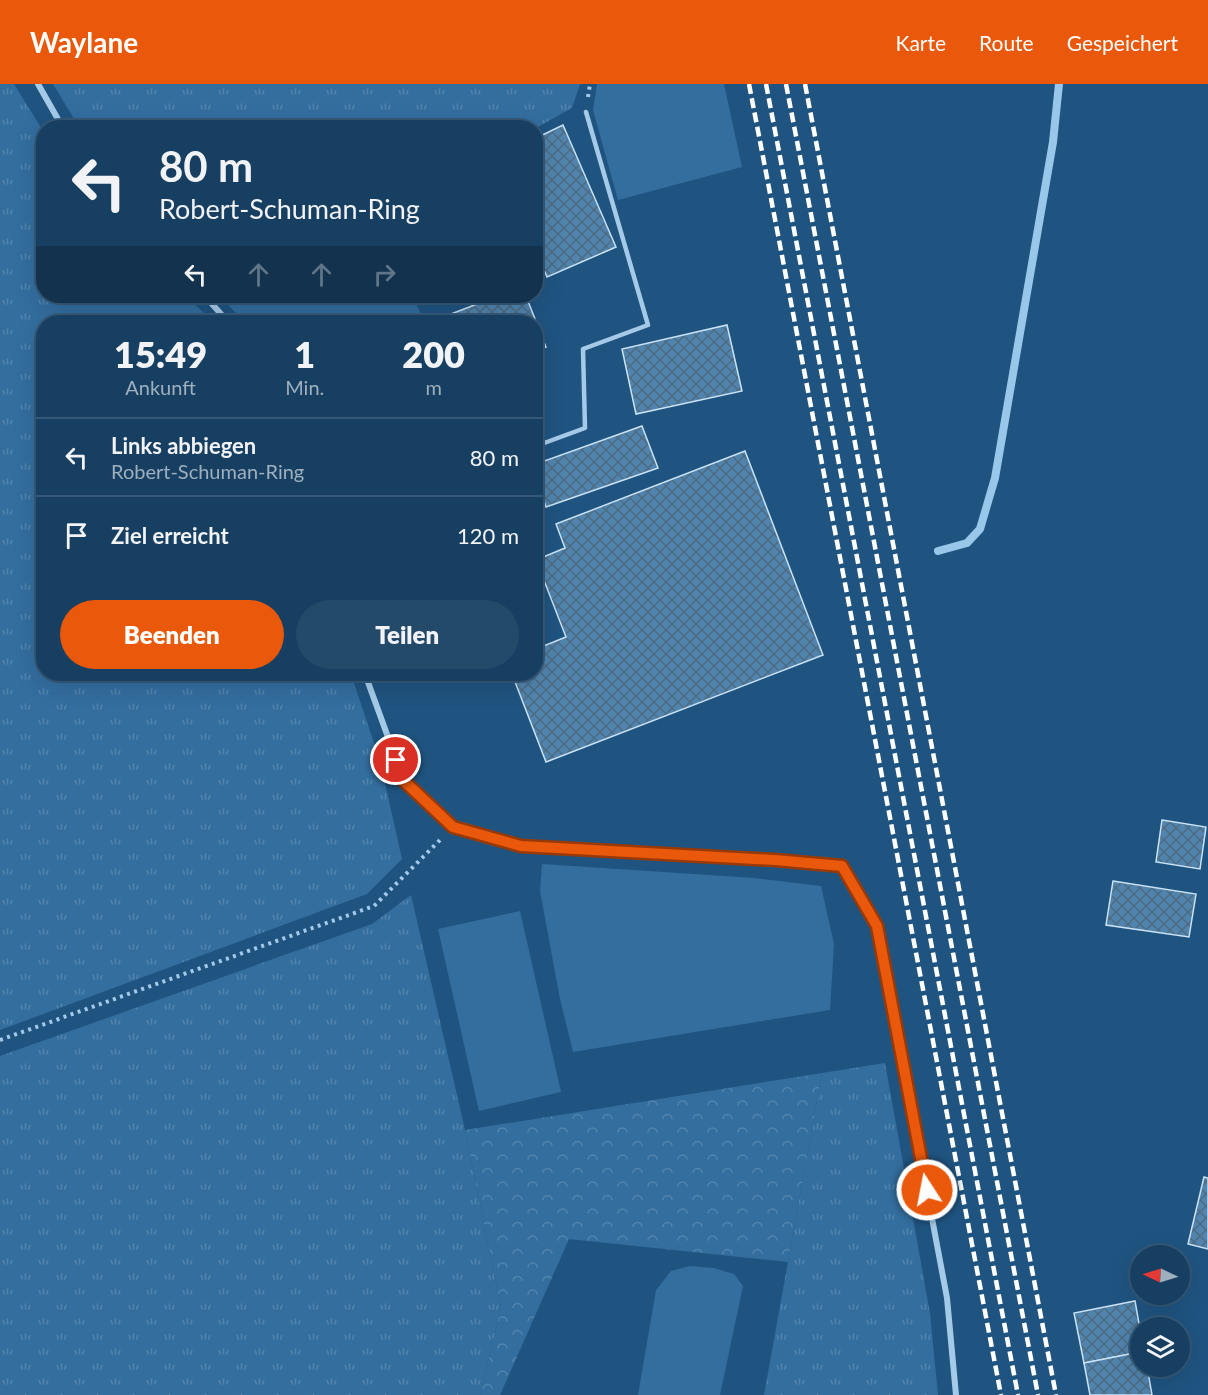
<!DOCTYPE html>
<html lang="de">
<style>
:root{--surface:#173f61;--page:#244a6a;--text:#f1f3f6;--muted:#9eafbd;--line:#365876;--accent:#ea580c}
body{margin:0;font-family:Lato,sans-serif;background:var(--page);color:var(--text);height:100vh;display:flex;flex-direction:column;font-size:22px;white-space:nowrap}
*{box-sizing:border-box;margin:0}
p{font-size:20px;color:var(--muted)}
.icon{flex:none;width:33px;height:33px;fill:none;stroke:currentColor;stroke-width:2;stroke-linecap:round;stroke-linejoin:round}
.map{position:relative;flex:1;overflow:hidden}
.sheet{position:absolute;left:36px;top:231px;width:507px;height:366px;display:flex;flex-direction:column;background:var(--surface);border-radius:24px;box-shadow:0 6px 24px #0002,0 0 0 2px var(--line)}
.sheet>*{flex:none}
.top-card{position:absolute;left:36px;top:36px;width:507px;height:183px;border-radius:24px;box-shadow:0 6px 24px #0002,0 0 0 2px var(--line);background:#173f61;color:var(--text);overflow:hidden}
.needle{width:39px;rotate:274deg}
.buttons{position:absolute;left:1130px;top:1161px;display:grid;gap:12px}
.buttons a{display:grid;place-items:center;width:60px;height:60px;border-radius:50%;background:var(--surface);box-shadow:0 6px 24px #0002,0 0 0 2px var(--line);font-size:30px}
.pin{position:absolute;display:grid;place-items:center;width:51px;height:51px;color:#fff;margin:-26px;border:3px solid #fff;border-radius:50%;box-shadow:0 2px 6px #0007}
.me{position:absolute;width:66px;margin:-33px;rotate:349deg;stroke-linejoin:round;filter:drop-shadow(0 0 4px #0008)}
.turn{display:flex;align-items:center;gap:21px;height:126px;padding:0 24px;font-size:27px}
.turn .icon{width:78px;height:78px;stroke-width:2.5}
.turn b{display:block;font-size:42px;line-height:51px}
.lanes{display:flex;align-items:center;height:57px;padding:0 24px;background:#0003;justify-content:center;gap:30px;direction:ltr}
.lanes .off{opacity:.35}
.eta{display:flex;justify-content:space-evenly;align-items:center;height:102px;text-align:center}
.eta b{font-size:36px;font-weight:800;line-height:42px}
.button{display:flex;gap:12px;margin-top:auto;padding:12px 24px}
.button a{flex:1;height:69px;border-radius:36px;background:var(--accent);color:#fff;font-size:24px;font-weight:800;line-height:69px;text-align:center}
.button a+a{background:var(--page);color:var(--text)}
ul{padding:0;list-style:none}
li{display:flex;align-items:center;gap:18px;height:78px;padding:0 24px;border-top:2px solid var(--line)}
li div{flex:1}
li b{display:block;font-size:22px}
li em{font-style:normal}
header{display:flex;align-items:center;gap:36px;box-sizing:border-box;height:84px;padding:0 30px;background:var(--accent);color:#fff}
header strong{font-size:28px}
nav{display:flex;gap:33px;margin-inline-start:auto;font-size:21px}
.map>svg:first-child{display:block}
</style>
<header>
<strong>Waylane</strong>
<nav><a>Karte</a><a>Route</a><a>Gespeichert</a></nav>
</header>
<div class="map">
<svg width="1208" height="1311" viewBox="0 0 1208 1311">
<defs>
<pattern id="grass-tufts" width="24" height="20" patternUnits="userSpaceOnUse" patternTransform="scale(1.5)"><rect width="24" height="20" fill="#336e9f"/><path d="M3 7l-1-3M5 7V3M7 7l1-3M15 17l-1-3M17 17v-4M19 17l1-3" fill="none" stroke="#5284ad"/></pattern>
<pattern id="forest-crowns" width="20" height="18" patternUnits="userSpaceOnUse" patternTransform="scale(1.5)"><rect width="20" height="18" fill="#336e9f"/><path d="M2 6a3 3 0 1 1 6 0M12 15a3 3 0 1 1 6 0" fill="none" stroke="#5284ad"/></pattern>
<pattern id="building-cross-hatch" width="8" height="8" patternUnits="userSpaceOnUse" patternTransform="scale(1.5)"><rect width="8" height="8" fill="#5084ae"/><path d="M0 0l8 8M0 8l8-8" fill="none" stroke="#4e6b82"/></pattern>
</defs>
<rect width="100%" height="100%" fill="#1f5481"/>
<!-- grass -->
<g fill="url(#grass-tufts)">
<path d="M0,0h14l29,47 1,165h141l18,16 8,10h-167v352h307l29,87 22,98 -35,35 -367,136z"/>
<path d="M53,0h527l-8,24 -36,20 -457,-1z"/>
<path d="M219,212h193l9,18 -21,8h-155z"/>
<path d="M411,811l54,235 36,178 -21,87h-480v-339l372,-132z"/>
<path d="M885,979l45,250 8,82h-174l58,-322z"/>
</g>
<!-- forest -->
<path fill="url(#forest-crowns)" d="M822,989l-34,189 -219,-23 -69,156h-20l21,-87 -36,-178z"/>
<!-- pitch -->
<g fill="#336e9f">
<path d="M597,0h127l18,83 -124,33 -25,-90z"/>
<path d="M542,780l212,14 67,8 13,58 -4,66 -257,42 -13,-53 -20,-108z"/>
<path d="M520,827l41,181 -82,19 -41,-182z"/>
<path d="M690,1182l24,2 20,6 9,12 -23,109h-82l18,-105 15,-19z"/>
</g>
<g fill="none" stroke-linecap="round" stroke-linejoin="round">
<!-- stream -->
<path stroke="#98c7ea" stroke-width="8" d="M938,467l29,-8 13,-14 15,-51 58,-336 6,-58"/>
</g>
<!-- building -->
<g fill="url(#building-cross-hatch)" stroke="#c9e2f6" stroke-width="1.5">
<path d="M563,41l53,122 -69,30 -11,-26v-113z"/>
<path d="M498,212h28l20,51 -10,4v-29h-106z"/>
<path d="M727,241l15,66 -106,23 -14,-65z"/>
<path d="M642,342l16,42 -112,39 -10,-29v-14z"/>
<path d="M745,367l78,204 -277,107 -34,-88h24v-25l30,-12 -30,-77 29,-12 -9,-24z"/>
<path d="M1162,736l44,7 -6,42 -44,-7z"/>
<path d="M1113,797l83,13 -7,43 -83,-12z"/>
<path d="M1204,1093l4,1v71l-20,-5z"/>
<path d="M1135,1217l5,28v23l-56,11 -10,-50z"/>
<path d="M1140,1268v14h7l5,29h-62l-6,-32z"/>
</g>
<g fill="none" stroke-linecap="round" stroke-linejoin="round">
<!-- path -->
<g stroke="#a5cae8" stroke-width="4" stroke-dasharray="3 4.5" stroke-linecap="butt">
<path d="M588,13l2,-13"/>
<path d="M0,956l374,-134 68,-68"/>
</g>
<!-- service -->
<path stroke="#a5cae8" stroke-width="4.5" d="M536,362l49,-18 -2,-79 65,-24 -62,-213"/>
<!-- minor -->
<g stroke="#a5cae8" stroke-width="6">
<path d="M38,0l25,44"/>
<path d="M205,212l23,26"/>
<path d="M365,590l39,107 49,46 68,19 254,14 66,6 36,60 70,372 9,97"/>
</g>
<!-- rail -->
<g stroke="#fff" stroke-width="4.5" stroke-dasharray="10 4.5" stroke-linecap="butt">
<path d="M749,0l252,1311"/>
<path d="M766,0l252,1311"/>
<path d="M786,0l252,1311"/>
<path d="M805,0l251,1311"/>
</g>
</g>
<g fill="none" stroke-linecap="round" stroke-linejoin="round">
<defs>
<path id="route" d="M396,676l8,21 49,46 68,19 254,14 67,6 35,60 50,264"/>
</defs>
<!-- route casing -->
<use href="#route" stroke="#983908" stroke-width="15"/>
<!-- route -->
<use href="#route" stroke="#ea580c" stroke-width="10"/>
</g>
</svg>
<div class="buttons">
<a><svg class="needle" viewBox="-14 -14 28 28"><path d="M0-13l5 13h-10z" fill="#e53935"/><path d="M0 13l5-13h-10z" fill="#9eafbd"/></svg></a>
<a><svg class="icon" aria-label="layers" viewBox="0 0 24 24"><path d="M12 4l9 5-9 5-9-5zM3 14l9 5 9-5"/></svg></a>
</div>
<div class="pin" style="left:396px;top:676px;background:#d93025"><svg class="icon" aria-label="arrive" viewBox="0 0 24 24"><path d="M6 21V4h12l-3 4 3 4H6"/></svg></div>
<svg class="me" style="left:927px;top:1106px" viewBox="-20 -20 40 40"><circle r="17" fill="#ea580c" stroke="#fff" stroke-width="3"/><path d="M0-11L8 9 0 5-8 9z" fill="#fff"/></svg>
<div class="top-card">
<div class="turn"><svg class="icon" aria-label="left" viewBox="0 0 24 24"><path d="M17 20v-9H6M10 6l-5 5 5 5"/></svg><div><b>80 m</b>Robert-Schuman-Ring</div></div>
<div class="lanes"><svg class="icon" aria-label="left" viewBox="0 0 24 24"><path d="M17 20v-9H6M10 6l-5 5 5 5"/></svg><svg class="icon off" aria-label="ahead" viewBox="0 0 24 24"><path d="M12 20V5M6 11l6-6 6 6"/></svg><svg class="icon off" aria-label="ahead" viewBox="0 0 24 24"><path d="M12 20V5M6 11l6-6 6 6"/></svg><svg class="icon off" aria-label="right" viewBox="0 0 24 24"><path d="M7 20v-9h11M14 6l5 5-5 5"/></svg></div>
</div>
<section class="sheet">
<div class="eta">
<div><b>15:49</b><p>Ankunft</p></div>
<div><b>1</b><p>Min.</p></div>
<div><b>200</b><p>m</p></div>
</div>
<ul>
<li><svg class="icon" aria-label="left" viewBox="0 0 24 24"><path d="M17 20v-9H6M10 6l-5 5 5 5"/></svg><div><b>Links abbiegen</b><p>Robert-Schuman-Ring</p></div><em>80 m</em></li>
<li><svg class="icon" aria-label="arrive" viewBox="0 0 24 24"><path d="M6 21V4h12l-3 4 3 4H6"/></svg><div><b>Ziel erreicht</b></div><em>120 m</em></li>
</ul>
<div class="button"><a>Beenden</a><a>Teilen</a></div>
</section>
</div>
